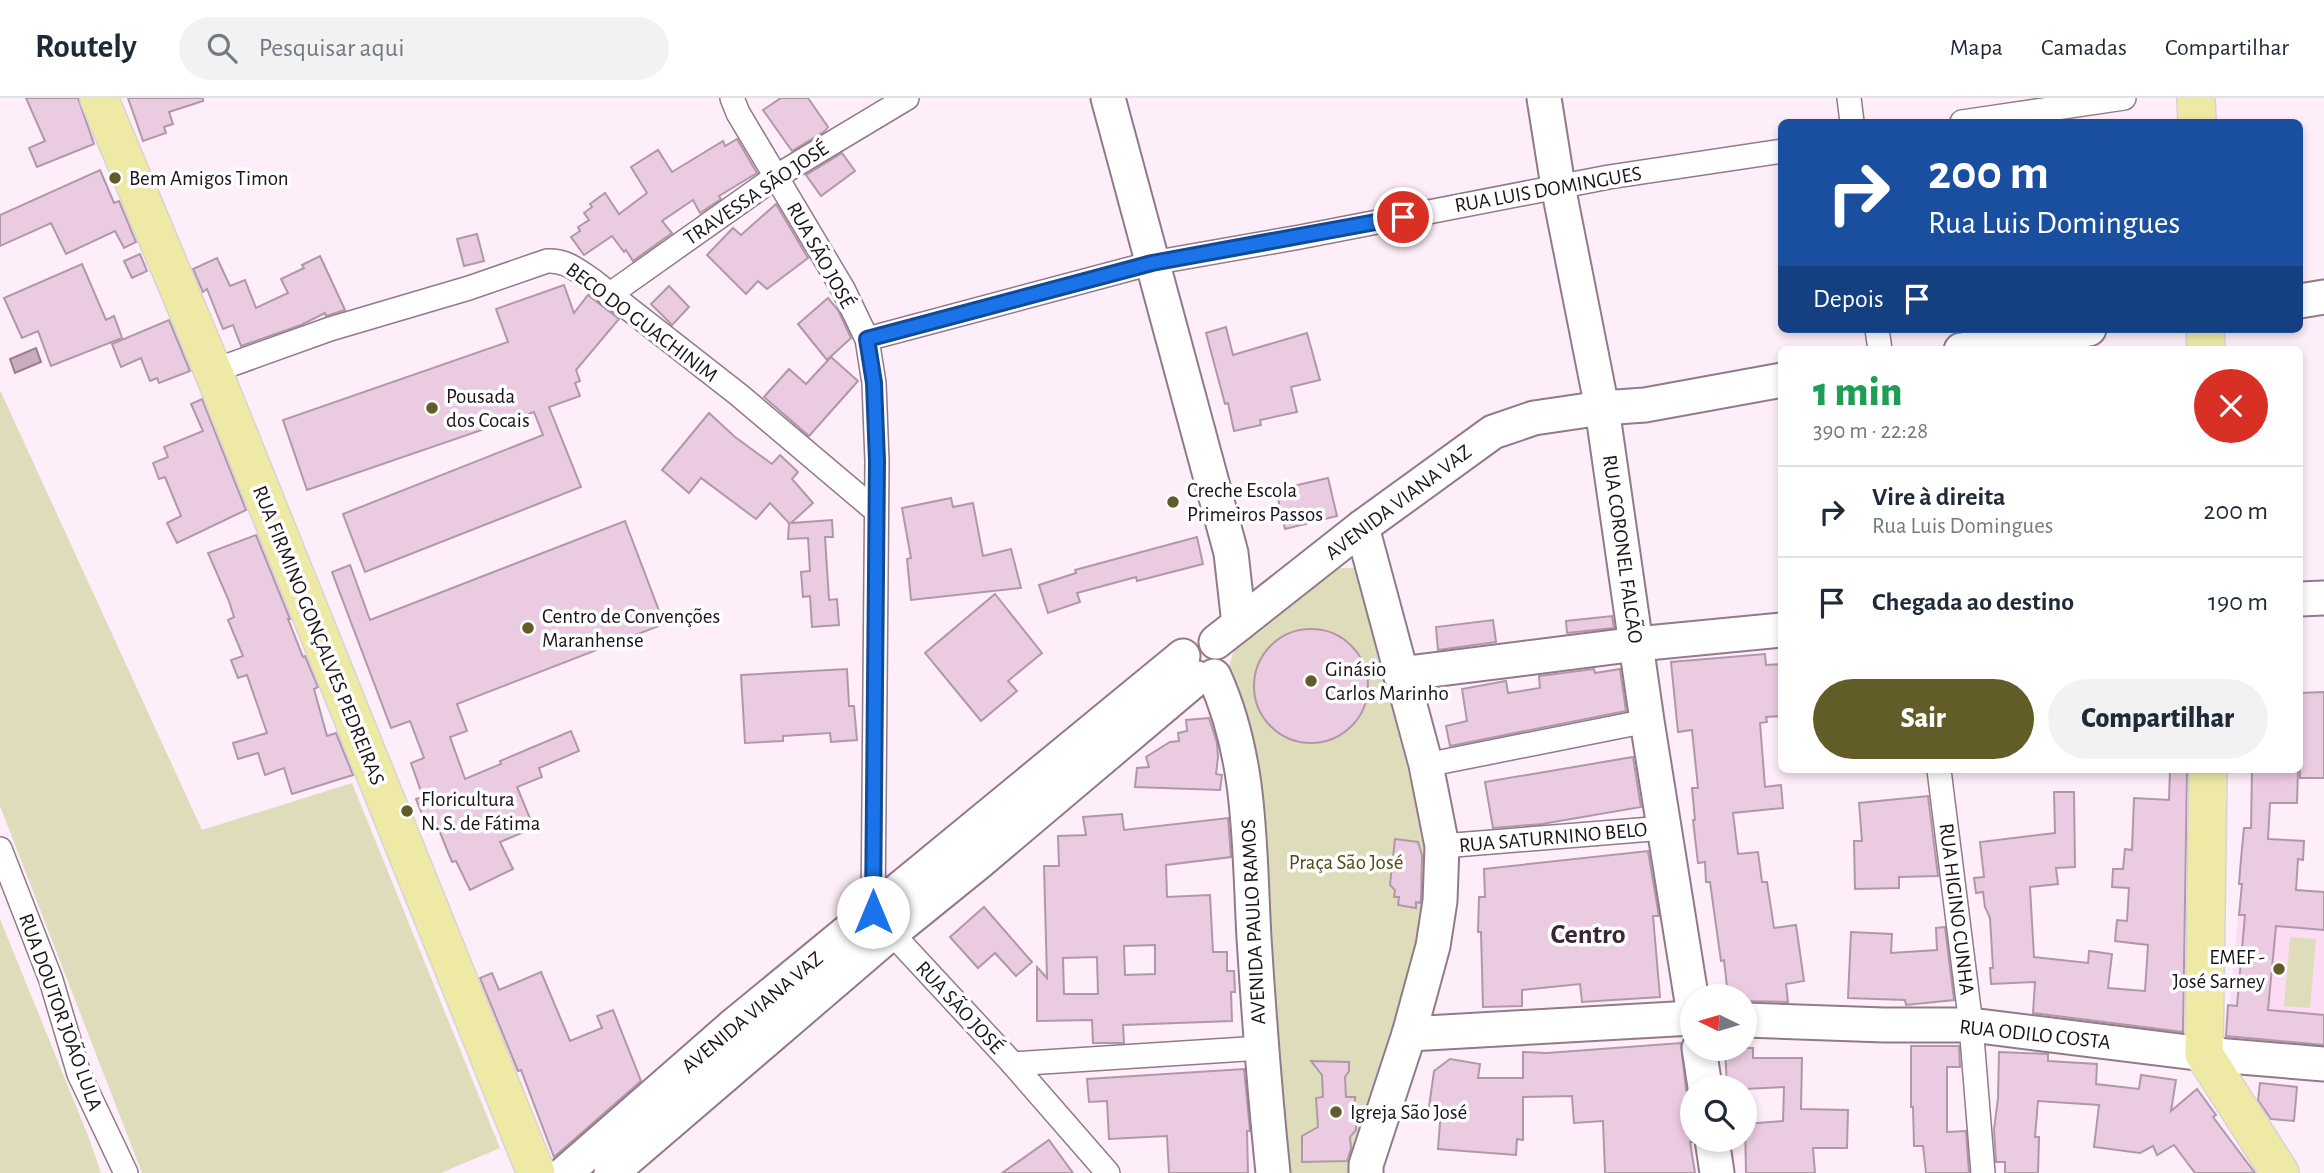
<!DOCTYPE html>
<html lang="pt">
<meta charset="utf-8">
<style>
:root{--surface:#fff;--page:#f2f2f3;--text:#1f2937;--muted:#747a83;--line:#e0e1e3;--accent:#615c28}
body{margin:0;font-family:"Alegreya Sans",sans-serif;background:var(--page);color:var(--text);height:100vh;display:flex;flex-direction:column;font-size:26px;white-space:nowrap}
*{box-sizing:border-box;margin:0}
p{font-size:23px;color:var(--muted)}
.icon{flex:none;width:38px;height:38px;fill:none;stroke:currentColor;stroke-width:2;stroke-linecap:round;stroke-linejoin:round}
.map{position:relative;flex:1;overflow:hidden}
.details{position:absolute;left:1778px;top:248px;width:525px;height:427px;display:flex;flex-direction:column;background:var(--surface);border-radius:10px;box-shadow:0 4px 10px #0003}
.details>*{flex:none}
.top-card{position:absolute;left:1778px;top:21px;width:525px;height:214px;border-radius:10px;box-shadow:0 4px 10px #0003;background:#1a4fa0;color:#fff;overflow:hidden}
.needle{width:46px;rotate:275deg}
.buttons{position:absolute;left:1680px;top:886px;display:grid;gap:14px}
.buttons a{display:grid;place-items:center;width:77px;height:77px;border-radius:50%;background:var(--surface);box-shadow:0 4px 10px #0003;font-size:35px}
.pin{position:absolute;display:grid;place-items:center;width:60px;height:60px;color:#fff;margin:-30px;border:4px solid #fff;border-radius:50%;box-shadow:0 2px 7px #0007}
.me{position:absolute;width:77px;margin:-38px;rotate:0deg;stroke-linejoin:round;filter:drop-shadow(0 0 5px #0008)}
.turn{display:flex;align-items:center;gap:24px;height:147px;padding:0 35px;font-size:32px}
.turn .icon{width:91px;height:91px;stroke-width:2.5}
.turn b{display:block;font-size:49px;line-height:60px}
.then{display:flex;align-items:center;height:66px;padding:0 35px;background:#0003;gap:14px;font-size:26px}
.round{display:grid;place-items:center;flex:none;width:74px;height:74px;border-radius:37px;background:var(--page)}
.head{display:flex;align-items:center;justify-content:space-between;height:119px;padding:0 35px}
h1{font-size:42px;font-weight:800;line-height:52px;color:#1e9e55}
.primary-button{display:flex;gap:14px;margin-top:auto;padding:14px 35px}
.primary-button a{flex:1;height:80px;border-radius:42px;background:var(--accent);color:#fff;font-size:28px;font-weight:800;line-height:80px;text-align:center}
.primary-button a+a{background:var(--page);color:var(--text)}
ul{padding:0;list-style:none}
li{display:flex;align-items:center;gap:21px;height:91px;padding:0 35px;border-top:2px solid var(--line)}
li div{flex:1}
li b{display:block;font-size:26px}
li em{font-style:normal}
header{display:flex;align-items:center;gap:42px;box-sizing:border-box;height:98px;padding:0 35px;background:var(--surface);border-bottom:2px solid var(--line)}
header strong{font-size:33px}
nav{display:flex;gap:38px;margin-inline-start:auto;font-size:24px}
.search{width:490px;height:63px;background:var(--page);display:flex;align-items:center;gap:18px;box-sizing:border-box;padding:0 24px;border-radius:38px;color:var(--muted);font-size:26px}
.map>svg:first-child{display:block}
</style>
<header>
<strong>Routely</strong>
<div class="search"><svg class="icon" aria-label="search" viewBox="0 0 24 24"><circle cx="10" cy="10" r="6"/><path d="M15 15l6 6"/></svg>Pesquisar aqui</div>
<nav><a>Mapa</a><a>Camadas</a><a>Compartilhar</a></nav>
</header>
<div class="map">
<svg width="2324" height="1075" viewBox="0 0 2324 1075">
<rect width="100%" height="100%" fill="#feeef9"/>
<!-- built -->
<path fill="#fcdcf2" d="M2241,787l83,8v162l-98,-9z"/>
<!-- green -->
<g fill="#dedcbb">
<path d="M0,292l202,440 150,-47 148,365 -59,25h-299l-142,-367z"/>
<path d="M1333,470h22l73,280 -7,96 -33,99 -39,130h-64l-58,-500 7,-23z"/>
<path d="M0,821l89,219 12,35h-101z"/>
<path d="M2290,839l26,2 -6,69 -26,-2z"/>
</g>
<!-- water -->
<path fill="#caabc0" stroke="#967e8e" stroke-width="2" d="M36,250l5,14 -26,11 -5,-14z"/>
<!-- building -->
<g fill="#ebcbe1" stroke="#b098a8" stroke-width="2" fill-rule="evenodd">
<path d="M26,0h52l16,46 -57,23 -8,-19 16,-7z"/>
<path d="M128,0h75v3l-34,11 4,12 -9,3 2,6 -23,8z"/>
<path d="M781,0h27l20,29 -3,4 -33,20 -29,-41z"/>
<path d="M737,41l20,34 -38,23 2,3 -21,14 -7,-13 -31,21 10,12 -39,28 -7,-11 -2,2 -12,-16 -28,19 -13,-18 9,-6 -2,-4 11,-7 -5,-7 8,-6 -2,-3 15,-11 14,21 28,-21 -16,-26 27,-17 14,22 51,-31 2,5z"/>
<path d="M842,55l13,18 -34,25 -15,-21z"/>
<path d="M100,72l14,33 5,-2 17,41 -12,6 -9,-17 -49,23 -15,-31 -51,23v-31z"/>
<path d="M776,106l32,54 -41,31 -9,-8 -12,13 -39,-39 26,-27 8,7z"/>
<path d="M477,136l7,27 -20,5 -7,-27z"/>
<path d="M140,156l7,17 -15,7 -8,-17z"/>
<path d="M320,158l25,54 -19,6 -1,-3 -24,12 -60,21 -8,-21 -10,4 -16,-40 -4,3 -10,-23 24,-11 13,28 15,-6 11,28 32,-15 -7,-14 23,-11 -2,-3z"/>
<path d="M82,166l24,56 8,-4 8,22 -71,28 -13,-35 -16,7 -18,-40z"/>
<path d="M564,187l10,28 14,-18 31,24 -43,51 4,11 -5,2 5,13 -31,11 32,80 -216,85 -22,-58 200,-79 -9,-23 -227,78 -24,-70 225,-78 -12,-33z"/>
<path d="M669,188l20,21 -17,18 -21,-21z"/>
<path d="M828,200l10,12 13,28 -24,22 -29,-36z"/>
<path d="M169,222l21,51 -31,12 -2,-5 -7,3 -9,-23 -20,9 -9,-23z"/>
<path d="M1226,229l7,28 74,-22 13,47 -29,7 6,25 -37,8 1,5 -27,6 -6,-28 -3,1 -19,-71z"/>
<path d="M831,259l27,24 -49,55 -45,-39 25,-28 17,15z"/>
<path d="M202,301l44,111 -69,33 -10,-20 14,-7 -16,-39 -6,2 -6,-16 15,-6 -4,-10 39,-16 -12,-27z"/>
<path d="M709,315l26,24 37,27 8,-9 18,17 -6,7 21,24 -22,20 41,-3 1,17h-8l4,63 8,-1 2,26 -27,2 -2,-31 -7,1 -2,-25 9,-1 -2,-33 -20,1 1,-16 -19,-20 -14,16 -55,-41 -12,15 -27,-23z"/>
<path d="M1328,380l9,38 -52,13 -9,-39z"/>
<path d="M951,400l2,9 20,-4 10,53 28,-7 10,39 -110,12 -4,-41 4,-1 -9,-50z"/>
<path d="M625,423l39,103 -207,80 10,27 -17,6 15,42 36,-15 -1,-3 71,-30 8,20 -40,17 3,9 -25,10 17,41 -34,14 13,27 -43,21 -14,-29 -4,1 -17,-42 -9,4 -10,-25 7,-2 -12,-34 13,-5 -14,-37 -19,7 -59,-156 18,-7 20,55z"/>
<path d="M256,437l34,84h-2l15,38 2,-1 13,31 -4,2 13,47 9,-3 17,42 -61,19 -8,-26 -19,7 -7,-22 -20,6 -5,-16 34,-10 -20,-58 -9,3 -7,-18 12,-4 -15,-36 6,-3 -5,-16 -21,-48z"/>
<path d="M1197,439l6,27 -66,17 -1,-4 -59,16 3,9 -32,11 -9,-28 37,-12 -1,-3z"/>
<path d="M995,496l47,59 -34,28 9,10 -36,30 -56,-68z"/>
<path d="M1612,518l2,12 -47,5 -1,-12z"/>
<path d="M1493,522l3,22 -58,8 -2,-23z"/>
<circle cx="1311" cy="588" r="57"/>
<path d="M1765,556l1,11 16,-1v52l-16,1 1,5 -7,1 5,64 16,-2 2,23 -50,5 5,41 20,-2 4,30h5l7,46 22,-3 8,56 -18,3 2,18 -43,-1v-5h-17l-4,-36 -3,1 -11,-79h-4l-1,-20 -7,1 -5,-43h2l-3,-32h6l-6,-58 -14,2 -7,-70z"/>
<path d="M847,571l2,37h5l3,34 -26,2 -1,-9 -47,3v5l-38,2 -4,-68z"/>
<path d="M1594,571l1,4 25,-4 6,42 -176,35 -4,-20 21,-5 -5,-32 44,-8 2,12 32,-5 -1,-12z"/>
<path d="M2324,594v86h-24v-85z"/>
<path d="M1209,620l8,25 1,14 -2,17 6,1 -2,15 -85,-3 2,-19 12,-1 -3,-10 24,-15 9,-1 -1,-8 9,-2 -1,-11z"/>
<path d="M1633,659l8,50 -99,17 -49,4 -8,-46z"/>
<path d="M2170,672h17l-4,262 -150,-19 2,-31 -44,2 -1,-16h3l-3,-50 -5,-11 -2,-15 -7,1 -2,-15 10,-1 -4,-35 75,-9 -1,-41h20l1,75 -19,1 2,16 -28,3 4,70 54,6 1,-12 23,3 -4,34 37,3 3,-46 -33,-4 2,-21 10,1 2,-33 -17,-1 1,-18h10l2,-20 7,1 2,-52 35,2z"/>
<path d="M2252,672h46l-1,33h-27l-2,36 36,2 -1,19 -5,-1 -2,31 28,2v38l-48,-4 -8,84 56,5v30l-98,-9 2,-31 9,1 8,-91h-6l3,-31h-3l2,-25 3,-31h7z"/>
<path d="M1928,698l10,80 -39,1v11l-44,1 -1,-48h8l-3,-38z"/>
<path d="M1122,716l2,16 104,-12 3,39 -65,8 1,32 43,-2 3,57h14v19h7l1,21h-4l1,29 -109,4 1,18h-31l-1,-23 -55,1v-54l10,11 -3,-112h15l-1,-30 28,-1 -3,-18zM1155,847v29l-30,1 -1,-29zM1097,859l1,37h-34l-1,-36z"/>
<path d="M1395,741l23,3 4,13 -1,44 -1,4 -4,-1v6l-18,-3 1,-8h-5l1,-7 -5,-5z"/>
<path d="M1648,753l11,65h-6l7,81 -78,5 -2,-18 -58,6v16l-39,1 -2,-75h-3l1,-35h6l-1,-28z"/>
<path d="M984,809l48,55 -16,14 -21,-23 -17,15 -28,-31z"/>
<path d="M1945,829l9,73 -48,5 -1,-5 -57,-2 3,-66 41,2 -1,19 46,-3 -1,-22z"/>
<path d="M541,874l29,69 32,-13 -5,-12 16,-6 28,71 -87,76 -33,-87 -3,1 -38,-93 12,-5 7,17z"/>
<path d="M1681,945l5,47 6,11v41h-2l5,31h-90l-2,-52 -29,2 -2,-27 -49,1v43l-6,-1 -1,16 -78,-6 3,-40 -12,-2 5,-36 16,-12 30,5 -2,14h45v-26l24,1z"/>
<path d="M1911,948h48l1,21h-13v65l19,-1 3,42h-43l-3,-27h-9l-1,-39h-2z"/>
<path d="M1725,950h28v10h49l-1,51 47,1 -1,38h-34l2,25h-69l-1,-49 38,-3 1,-34 -39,2v-2h-18z"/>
<path d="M1999,954l49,2v7l49,3 -1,20 43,5 2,-14 35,5 -5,31 26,-22 19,26 -3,2 42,56h-60l-21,-28 -17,10 -4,-9 -13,7 -46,-6 5,-42 -61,-4 -3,36h4l-1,36h-33v-11h-9l-2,-32 4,-32z"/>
<path d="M1311,963l38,1v9l-4,6 1,20h9l1,33 -6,7 1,12 -4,12 -45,1v-26l16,-9 -2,-29 7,-1 -1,-22z"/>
<path d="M1244,971l6,62h-3l1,42h-79l-2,-37 -58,3 -2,-38 -18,1 -2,-23z"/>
<path d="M2260,985l37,4 -3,34 -23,-2 -13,-19z"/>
<path d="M1049,1042l24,33h-71z"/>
</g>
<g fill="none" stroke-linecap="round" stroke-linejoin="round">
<defs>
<g id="street">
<path d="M732,0l6,15 105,176 24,50 7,44 3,78 -4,452 140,151 95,109"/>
<path d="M1849,0l3,24"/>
<path d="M1962,24l162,-24"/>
<path d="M609,197l168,-119 130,-78"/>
<path d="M1877,231l3,21"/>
<path d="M867,241l285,-76 148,-26 309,-60 173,-26"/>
<path d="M213,273l117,-42 139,-41 78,-27c19,-1 30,9 45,19l147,115 136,115"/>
<path d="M1426,667l221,-44"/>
<path d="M1939,672l32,255 12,148"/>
<path d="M1442,748l222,-18"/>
<path d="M0,751l51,131 28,94 47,99"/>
<path d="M1013,966l248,-16"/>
</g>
<g id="secondary">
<path d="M1108,0l123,455 8,71"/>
<path d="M1544,0l14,88 44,222 45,313 45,281"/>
<path d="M2300,203l24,-4"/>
<path d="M1961,252l128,-21"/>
<path d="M1362,429l64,238 16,81 -2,55 -7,45 -24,88 -43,131v8"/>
<path d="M2300,501l24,-1"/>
<path d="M1216,544l146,-115 131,-95 41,-14 68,-10 43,-3 137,-25"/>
<path d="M1400,576l237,-30 145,-14"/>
<path d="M1214,578c38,83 35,172 40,262 5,79 11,157 19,235"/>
<path d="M1745,922l139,5h87l233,29 120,10"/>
<path d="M1409,936l283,-16"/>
<path d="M1699,950l6,39"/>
<path d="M1712,1041l5,34"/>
<path d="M565,1075l169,-148 449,-369"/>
<path d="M611,1075l273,-234 94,-76 219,-185"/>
</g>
<g id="primary">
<path d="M99,0l114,273 323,802"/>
<path d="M2196,0l1,24"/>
<path d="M2205,231l1,21"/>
<path d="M2208,672l-4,284 76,119"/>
</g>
</defs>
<!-- street casing -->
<use href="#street" stroke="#917a8a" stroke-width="26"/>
<!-- secondary casing -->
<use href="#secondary" stroke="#917a8a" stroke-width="37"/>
<!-- primary casing -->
<use href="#primary" stroke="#d6d5d6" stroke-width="40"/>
<!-- street -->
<use href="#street" stroke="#fff" stroke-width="23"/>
<!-- secondary -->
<use href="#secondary" stroke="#fff" stroke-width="33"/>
<!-- primary -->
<use href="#primary" stroke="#efe9a6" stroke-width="37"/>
</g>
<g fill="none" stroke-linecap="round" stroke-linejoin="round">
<defs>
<path id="route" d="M873,814l4,-451 -3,-78 -7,-44 285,-76 251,-46"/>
</defs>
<!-- route casing -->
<use href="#route" stroke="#114b97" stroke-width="18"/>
<!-- route -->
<use href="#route" stroke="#1a73e8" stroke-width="12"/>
</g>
<!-- markers -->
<g fill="#615c28" stroke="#fff" stroke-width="2.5">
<circle cx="115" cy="80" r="7"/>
<circle cx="432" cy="310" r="7"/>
<circle cx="1173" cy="404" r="7"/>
<circle cx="528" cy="530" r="7"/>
<circle cx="1311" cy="583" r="7"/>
<circle cx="407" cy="713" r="7"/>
<circle cx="2279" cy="871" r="7"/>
<circle cx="1336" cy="1014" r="7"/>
</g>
<g text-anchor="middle" stroke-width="7" stroke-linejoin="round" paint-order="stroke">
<!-- poi labels -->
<g font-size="21" fill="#1d141a" stroke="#fff" text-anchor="start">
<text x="129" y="87">Bem Amigos Timon</text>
<text x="446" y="305">Pousada<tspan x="446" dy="24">dos Cocais</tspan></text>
<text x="1187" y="399">Creche Escola<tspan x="1187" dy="24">Primeiros Passos</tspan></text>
<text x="542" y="525">Centro de Convenções<tspan x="542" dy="24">Maranhense</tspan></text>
<text x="1325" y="578">Ginásio<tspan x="1325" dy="24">Carlos Marinho</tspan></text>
<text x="421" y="708">Floricultura<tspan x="421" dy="24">N. S. de Fátima</tspan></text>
<text x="2265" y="866" text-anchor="end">EMEF -<tspan x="2265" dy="24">José Sarney</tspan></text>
<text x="1350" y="1021">Igreja São José</text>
</g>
<!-- street labels -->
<g font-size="21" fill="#1d141a" stroke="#fff">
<text transform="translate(1548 91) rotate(-10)" y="7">RUA LUIS DOMINGUES</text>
<text transform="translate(756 95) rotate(-34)" y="7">TRAVESSA SÃO JOSÉ</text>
<text transform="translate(821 157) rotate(61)" y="7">RUA SÃO JOSÉ</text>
<text transform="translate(642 224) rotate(37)" y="7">BECO DO GUACHINIM</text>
<text transform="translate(1398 404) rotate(-37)" y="7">AVENIDA VIANA VAZ</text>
<text transform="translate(1623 451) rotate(82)" y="7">RUA CORONEL FALCÃO</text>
<text transform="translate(319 537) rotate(68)" y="7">RUA FIRMINO GONÇALVES PEDREIRAS</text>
<text transform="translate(1553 739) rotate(-5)" y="7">RUA SATURNINO BELO</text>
<text transform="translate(1957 811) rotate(83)" y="7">RUA HIGINO CUNHA</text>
<text transform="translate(1253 824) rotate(-93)" y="7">AVENIDA PAULO RAMOS</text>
<text transform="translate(960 909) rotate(47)" y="7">RUA SÃO JOSÉ</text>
<text transform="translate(61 914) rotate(70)" y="7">RUA DOUTOR JOÃO LULA</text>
<text transform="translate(752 914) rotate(-40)" y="7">AVENIDA VIANA VAZ</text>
<text transform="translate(2035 936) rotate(6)" y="7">RUA ODILO COSTA</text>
</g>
<!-- park labels -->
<g font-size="21" fill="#514c11" stroke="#fff">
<text x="1346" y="771">Praça São José</text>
</g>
<!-- district labels -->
<g font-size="28" font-weight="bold" fill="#392634" stroke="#fff">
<text x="1588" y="845">Centro</text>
</g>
</g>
</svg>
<div class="buttons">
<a><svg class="needle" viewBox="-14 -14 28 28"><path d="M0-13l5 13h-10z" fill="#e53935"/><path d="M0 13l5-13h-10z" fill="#747a83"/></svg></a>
<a><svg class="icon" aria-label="search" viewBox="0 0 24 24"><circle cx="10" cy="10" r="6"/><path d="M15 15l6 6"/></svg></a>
</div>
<div class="pin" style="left:1403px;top:119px;background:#d93025"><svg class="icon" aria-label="arrive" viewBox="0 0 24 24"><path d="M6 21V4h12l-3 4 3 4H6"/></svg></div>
<svg class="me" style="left:873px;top:814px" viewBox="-20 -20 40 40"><circle r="19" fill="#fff"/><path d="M0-13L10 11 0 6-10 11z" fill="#1a73e8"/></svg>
<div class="top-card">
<div class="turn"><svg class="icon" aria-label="right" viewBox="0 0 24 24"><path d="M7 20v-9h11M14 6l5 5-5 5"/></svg><div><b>200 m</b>Rua Luis Domingues</div></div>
<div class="then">Depois<svg class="icon" aria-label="arrive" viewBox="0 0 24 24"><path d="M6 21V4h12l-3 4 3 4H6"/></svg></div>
</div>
<section class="details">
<div class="head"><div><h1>1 min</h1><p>390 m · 22:28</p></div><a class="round" style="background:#d93025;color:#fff"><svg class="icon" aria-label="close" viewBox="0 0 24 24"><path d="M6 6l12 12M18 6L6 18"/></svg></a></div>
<ul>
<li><svg class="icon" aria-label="right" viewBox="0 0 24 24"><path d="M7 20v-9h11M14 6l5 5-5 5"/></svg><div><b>Vire à direita</b><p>Rua Luis Domingues</p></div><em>200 m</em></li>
<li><svg class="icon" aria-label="arrive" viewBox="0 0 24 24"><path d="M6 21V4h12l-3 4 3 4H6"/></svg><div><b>Chegada ao destino</b></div><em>190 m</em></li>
</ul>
<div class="primary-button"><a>Sair</a><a>Compartilhar</a></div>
</section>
</div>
